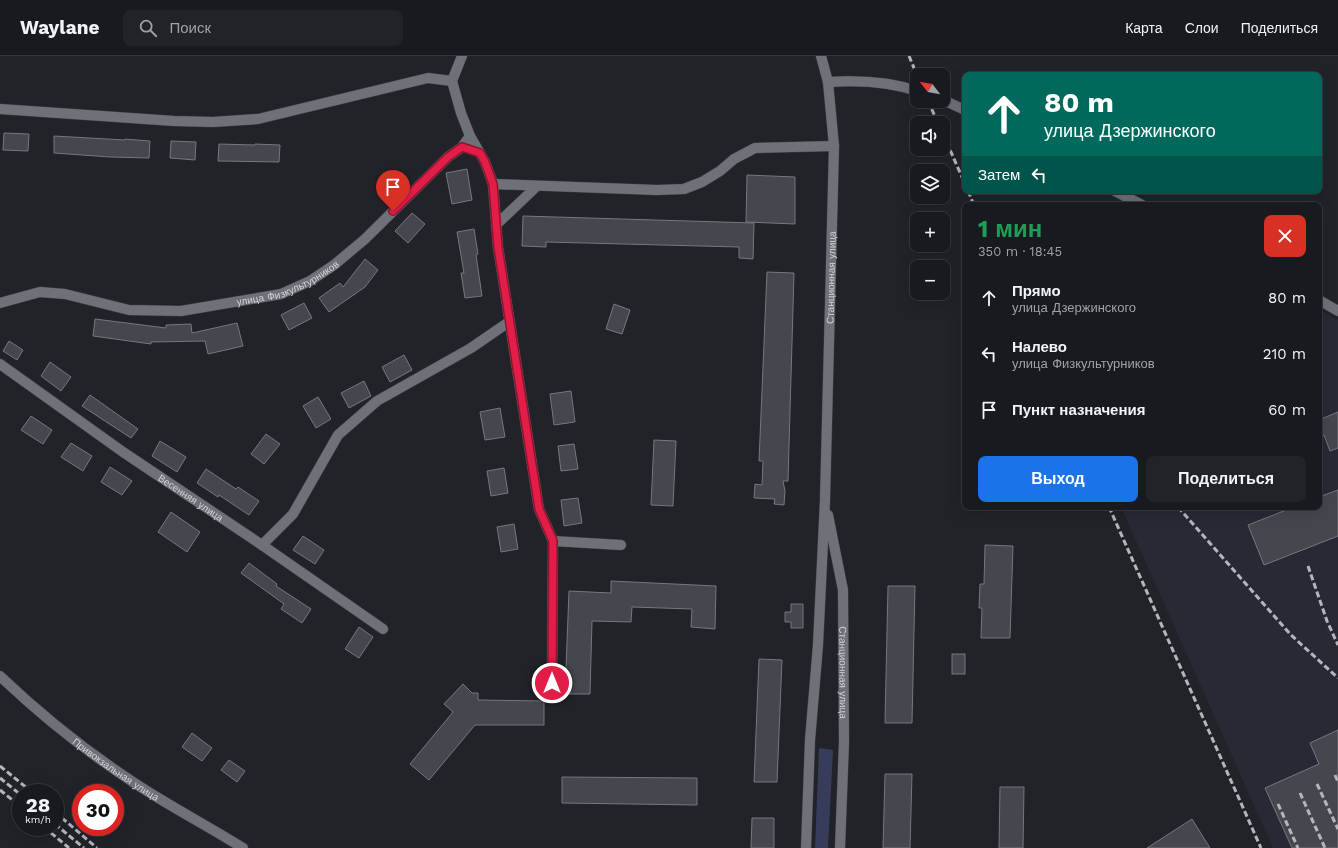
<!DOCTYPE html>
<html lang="ru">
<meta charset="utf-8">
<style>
:root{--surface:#191a1f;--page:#222328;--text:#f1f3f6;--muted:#9fa1a4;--line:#37383d;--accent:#1a73e8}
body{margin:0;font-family:"Work Sans",sans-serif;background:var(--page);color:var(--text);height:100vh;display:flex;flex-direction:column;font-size:15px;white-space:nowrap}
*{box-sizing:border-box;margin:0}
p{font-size:13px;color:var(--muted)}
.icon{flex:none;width:22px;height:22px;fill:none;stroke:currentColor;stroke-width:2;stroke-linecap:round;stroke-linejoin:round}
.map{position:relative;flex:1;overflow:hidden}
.drawer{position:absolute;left:962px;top:146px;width:360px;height:308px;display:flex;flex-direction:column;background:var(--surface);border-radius:8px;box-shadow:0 4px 16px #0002,0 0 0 1px var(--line)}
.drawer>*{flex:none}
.banner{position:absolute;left:962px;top:16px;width:360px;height:122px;border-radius:8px;box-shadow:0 4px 16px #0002,0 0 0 1px var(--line);background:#00695c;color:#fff;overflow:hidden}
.needle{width:26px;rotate:301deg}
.buttons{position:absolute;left:910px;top:12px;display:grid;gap:8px}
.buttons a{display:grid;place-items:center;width:40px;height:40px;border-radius:8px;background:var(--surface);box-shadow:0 4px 16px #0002,0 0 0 1px var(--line);font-size:20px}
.speed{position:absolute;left:12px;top:728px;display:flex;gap:8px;font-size:20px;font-weight:700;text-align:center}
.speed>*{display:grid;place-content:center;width:52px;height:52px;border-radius:50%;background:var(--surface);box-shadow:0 4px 16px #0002,0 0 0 1px var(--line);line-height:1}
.speed small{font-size:10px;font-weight:400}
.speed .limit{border:6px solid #d22;background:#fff;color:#111}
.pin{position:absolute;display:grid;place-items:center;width:34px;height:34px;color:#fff;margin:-41px -17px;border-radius:50% 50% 50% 0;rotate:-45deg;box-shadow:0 0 4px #0007}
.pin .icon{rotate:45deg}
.me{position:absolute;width:44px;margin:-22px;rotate:0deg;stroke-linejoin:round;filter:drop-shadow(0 0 3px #0008)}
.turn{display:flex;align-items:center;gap:14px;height:84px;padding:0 16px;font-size:18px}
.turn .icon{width:52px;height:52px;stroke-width:2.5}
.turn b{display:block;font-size:28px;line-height:34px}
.then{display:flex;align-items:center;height:38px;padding:0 16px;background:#0003;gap:8px;font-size:15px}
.round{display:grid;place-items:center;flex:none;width:42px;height:42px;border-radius:8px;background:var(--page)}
.head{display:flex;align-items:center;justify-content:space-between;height:68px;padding:0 16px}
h1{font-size:24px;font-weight:700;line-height:30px;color:#1e9e55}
.button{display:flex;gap:8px;margin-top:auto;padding:8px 16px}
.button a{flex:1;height:46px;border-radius:8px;background:var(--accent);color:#fff;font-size:16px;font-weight:700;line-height:46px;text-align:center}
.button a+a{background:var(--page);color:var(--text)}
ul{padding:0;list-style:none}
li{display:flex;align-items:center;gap:12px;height:56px;padding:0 16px}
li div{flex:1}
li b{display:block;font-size:15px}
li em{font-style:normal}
header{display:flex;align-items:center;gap:24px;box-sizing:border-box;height:56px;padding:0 20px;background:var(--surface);border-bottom:1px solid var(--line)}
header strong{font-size:19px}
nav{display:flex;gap:22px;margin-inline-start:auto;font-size:14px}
.search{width:280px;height:36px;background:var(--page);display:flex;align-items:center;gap:10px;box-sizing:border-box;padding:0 14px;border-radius:8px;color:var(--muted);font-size:15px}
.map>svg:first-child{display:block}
</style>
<header>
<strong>Waylane</strong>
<div class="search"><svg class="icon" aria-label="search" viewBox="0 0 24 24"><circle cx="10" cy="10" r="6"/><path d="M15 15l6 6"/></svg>Поиск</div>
<nav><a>Карта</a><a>Слои</a><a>Поделиться</a></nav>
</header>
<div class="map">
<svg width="1338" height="792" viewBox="0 0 1338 792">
<rect width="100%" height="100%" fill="#212329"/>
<!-- built -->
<path fill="#272935" d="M1319,253l19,11v528h-65l-152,-341h198z"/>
<!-- green -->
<path fill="#373c5a" d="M819,692l14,2 -5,98h-13z"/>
<!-- building -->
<g fill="#46474e" stroke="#76777f">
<path d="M4,77l25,1 -1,17 -25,-1z"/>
<path d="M54,80l71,4v-1l25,2 -1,17 -39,-1 -56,-4z"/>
<path d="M171,85l25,1 -1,18 -25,-2z"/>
<path d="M219,88l36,1v-1l25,1 -1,17 -61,-1z"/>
<path d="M467,113l5,31 -20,4 -6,-31z"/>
<path d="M747,119l48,2v47l-49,-2z"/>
<path d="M412,157l13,11 -17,19 -13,-12z"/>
<path d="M523,160l231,7 -1,36 -14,-1v-11l-193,-5v5l-24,-1z"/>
<path d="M474,173l4,25 -2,1 6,41 -17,2 -4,-25h3l-7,-41z"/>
<path d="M365,203l13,11 -13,17 -36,25 -10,-14 21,-15 3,4z"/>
<path d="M767,216l27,1 -6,208h-5l2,10 -1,14 -10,-1 1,-5 -21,-1 1,-14 7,1 1,-24h-4z"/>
<path d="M304,247l8,15 -23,12 -8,-15z"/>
<path d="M614,248l16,6 -8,24 -16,-5z"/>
<path d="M95,263l71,9v-3l25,-1 1,9 45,-10 6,23 -35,8 -3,-13 -54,1v2l-58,-8z"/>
<path d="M9,285l14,9 -6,10 -14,-9z"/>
<path d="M404,299l8,15 -22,12 -8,-15z"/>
<path d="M50,306l21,15 -10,14 -20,-15z"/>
<path d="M364,325l7,15 -22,12 -8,-15z"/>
<path d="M571,335l4,31 -21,3 -4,-31z"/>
<path d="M90,339l48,34 -7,9 -49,-32z"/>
<path d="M318,341l13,22 -15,9 -13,-22z"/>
<path d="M500,352l5,29 -20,3 -5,-28z"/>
<path d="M1338,356v36l-8,3 -6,-16 -5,2v-17z"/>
<path d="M31,360l21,14 -9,14 -22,-14z"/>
<path d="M266,378l14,10 -16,20 -13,-10z"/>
<path d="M654,384l22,1 -3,65 -22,-1z"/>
<path d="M160,385l26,16 -9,15 -25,-16z"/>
<path d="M71,387l21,13 -9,15 -22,-14z"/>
<path d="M574,388l4,25 -17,2 -3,-25z"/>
<path d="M110,411l22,14 -10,14 -21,-13z"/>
<path d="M504,412l4,25 -17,3 -4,-25z"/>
<path d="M206,413l30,20 2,-2 21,14 -10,14 -30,-20 -1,2 -21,-14z"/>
<path d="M1338,434v46l-74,29 -16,-40 46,-18h25v-10z"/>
<path d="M578,442l4,25 -18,3 -3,-26z"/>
<path d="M171,456l29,20 -13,20 -29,-20z"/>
<path d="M514,468l4,25 -17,3 -4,-25z"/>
<path d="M303,480l21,14 -9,14 -22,-14z"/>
<path d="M985,489l28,1 -3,92h-29l1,-30h-3l1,-24h4z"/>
<path d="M249,507l28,21 -1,2 35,23 -9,14 -21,-14 3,-5 -43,-31z"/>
<path d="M611,525l105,5 -1,43 -24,-2 1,-18 -60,-2 -1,15 -39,-1 -2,73h-25l4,-103 42,2z"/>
<path d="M888,530h27l-3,137h-27z"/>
<path d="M791,548h12v24h-12v-6h-6v-10h6z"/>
<path d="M359,571l14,10 -14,21 -14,-9z"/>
<rect x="952" y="598" width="13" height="20"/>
<path d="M759,603l23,1 -5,122h-23z"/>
<path d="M463,628l9,9h6v7l66,1v24h-69l-46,55 -19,-16 43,-52 -9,-8z"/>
<path d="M1338,674v118h-46l-27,-60 54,-24 -9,-21z"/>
<path d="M192,677l20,15 -10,13 -20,-14z"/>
<path d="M229,704l16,11 -8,11 -16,-12z"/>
<path d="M885,718h27l-2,74h-27z"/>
<path d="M562,721l135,1v27l-135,-2z"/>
<path d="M1000,731h24l-1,61h-24z"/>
<path d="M752,762h22v30h-23z"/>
<path d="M1192,763l18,29h-63z"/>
</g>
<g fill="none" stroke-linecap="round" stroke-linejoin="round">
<defs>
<g id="minor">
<path d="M828,26c30,-2 60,-1 89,9"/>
<path d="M943,44l22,10"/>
<path d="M0,53l174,12 39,1 45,-3 170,-41 24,3 10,-25"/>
<path d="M470,80l15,26 8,22 5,63 41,262 14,32 -1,142"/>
<path d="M493,128l164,6 27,-1 18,-7 18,-11 14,-12 21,-11 79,-2"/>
<path d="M1115,135l27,14"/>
<path d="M496,169l41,-39"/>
<path d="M1319,244l19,11"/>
<path id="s1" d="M0,247l40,-11 25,2 64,16 52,1 100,-17 29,-13 24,-16 31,-26 83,-82 14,-10 8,-11 -9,-23 -9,-32"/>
<path id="s2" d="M0,308l123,88 139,93 121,84"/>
<path id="s3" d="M828,459l15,75 1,152 -4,106"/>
<path d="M553,485l68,4"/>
<path d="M262,489l31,-31 45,-79 39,-34 94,-53 38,-26"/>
<path id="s4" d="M0,620c42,40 87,76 136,108 35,23 72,42 107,64"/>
<path id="s5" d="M806,792l4,-108 8,-95 7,-145 9,-354 -6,-64 -7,-26"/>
</g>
</defs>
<!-- minor casing -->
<use href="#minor" stroke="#3f4045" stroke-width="11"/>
<!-- minor -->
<use href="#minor" stroke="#6f7178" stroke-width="10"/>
<!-- rail -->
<g stroke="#b5b6ba" stroke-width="3" stroke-dasharray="6 3" stroke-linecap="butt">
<path d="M909,0l8,19"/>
<path d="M928,45l10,22"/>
<path d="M943,78l22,50"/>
<path d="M968,135l6,14"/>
<path d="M1109,451l152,341"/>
<path d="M1178,451l113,128 47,43"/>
<path d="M1308,510l19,55 11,24"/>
<path d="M0,710l33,27"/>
<path d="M1335,719l3,7"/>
<path d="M0,722l21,17"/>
<path d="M1317,728l21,45"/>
<path d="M0,734l21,17"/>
<path d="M1300,737l25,55"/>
<path d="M1278,748l20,44"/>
<path d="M55,756l42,36"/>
<path d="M55,768l29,24"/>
<path d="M44,771l25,21"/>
</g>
</g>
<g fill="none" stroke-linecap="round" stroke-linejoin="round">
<defs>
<path id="route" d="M393,155l55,-54 14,-10 18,6 5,9 8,22 5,63 41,262 14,32 -1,142"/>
</defs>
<!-- route casing -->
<use href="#route" stroke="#92132f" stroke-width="10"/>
<!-- route -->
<use href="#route" stroke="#e11d48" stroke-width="7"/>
</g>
<g text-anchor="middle" stroke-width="4" stroke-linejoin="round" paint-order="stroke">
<!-- street labels -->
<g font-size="10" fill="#d3d4d8" stroke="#212329">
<text dy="4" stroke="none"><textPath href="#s5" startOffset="571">Станционная улица</textPath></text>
<text dy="4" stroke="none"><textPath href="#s1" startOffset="296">улица Физкультурников</textPath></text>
<text dy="4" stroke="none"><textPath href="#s2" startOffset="233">Весенняя улица</textPath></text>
<text dy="4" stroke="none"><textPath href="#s3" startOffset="159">Станционная улица</textPath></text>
<text dy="4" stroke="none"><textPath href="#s4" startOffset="149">Привокзальная улица</textPath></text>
</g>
</g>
</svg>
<div class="buttons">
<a><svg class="needle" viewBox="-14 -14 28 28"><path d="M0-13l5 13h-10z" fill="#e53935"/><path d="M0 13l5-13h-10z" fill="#9fa1a4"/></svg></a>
<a><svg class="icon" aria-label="sound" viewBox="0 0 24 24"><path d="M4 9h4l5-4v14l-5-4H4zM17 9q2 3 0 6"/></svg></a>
<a><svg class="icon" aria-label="layers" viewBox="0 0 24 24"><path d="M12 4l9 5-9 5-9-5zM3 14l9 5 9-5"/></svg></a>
<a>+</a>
<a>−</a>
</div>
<div class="speed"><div>28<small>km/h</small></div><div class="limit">30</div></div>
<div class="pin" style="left:393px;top:155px;background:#d93025"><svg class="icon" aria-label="arrive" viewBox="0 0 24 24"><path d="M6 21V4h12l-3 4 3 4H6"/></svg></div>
<svg class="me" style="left:552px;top:627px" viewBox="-20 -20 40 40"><circle r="17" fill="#e11d48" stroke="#fff" stroke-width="3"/><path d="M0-11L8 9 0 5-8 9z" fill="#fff"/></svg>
<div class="banner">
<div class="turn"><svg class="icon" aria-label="ahead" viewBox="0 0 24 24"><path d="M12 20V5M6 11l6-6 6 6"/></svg><div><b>80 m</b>улица Дзержинского</div></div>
<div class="then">Затем<svg class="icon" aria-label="left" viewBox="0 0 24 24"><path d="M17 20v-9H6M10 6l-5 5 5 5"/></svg></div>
</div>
<section class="drawer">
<div class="head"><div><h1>1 мин</h1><p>350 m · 18:45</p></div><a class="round" style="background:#d93025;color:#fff"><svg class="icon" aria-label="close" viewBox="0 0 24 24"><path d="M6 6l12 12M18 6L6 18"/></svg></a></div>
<ul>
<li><svg class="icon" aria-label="ahead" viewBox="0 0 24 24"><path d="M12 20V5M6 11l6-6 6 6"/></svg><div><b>Прямо</b><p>улица Дзержинского</p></div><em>80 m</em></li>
<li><svg class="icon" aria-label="left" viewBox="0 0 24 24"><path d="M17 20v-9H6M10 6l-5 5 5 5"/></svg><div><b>Налево</b><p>улица Физкультурников</p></div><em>210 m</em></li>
<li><svg class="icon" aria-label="arrive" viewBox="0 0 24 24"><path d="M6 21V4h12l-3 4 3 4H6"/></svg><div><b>Пункт назначения</b></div><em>60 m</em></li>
</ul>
<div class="button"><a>Выход</a><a>Поделиться</a></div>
</section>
</div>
